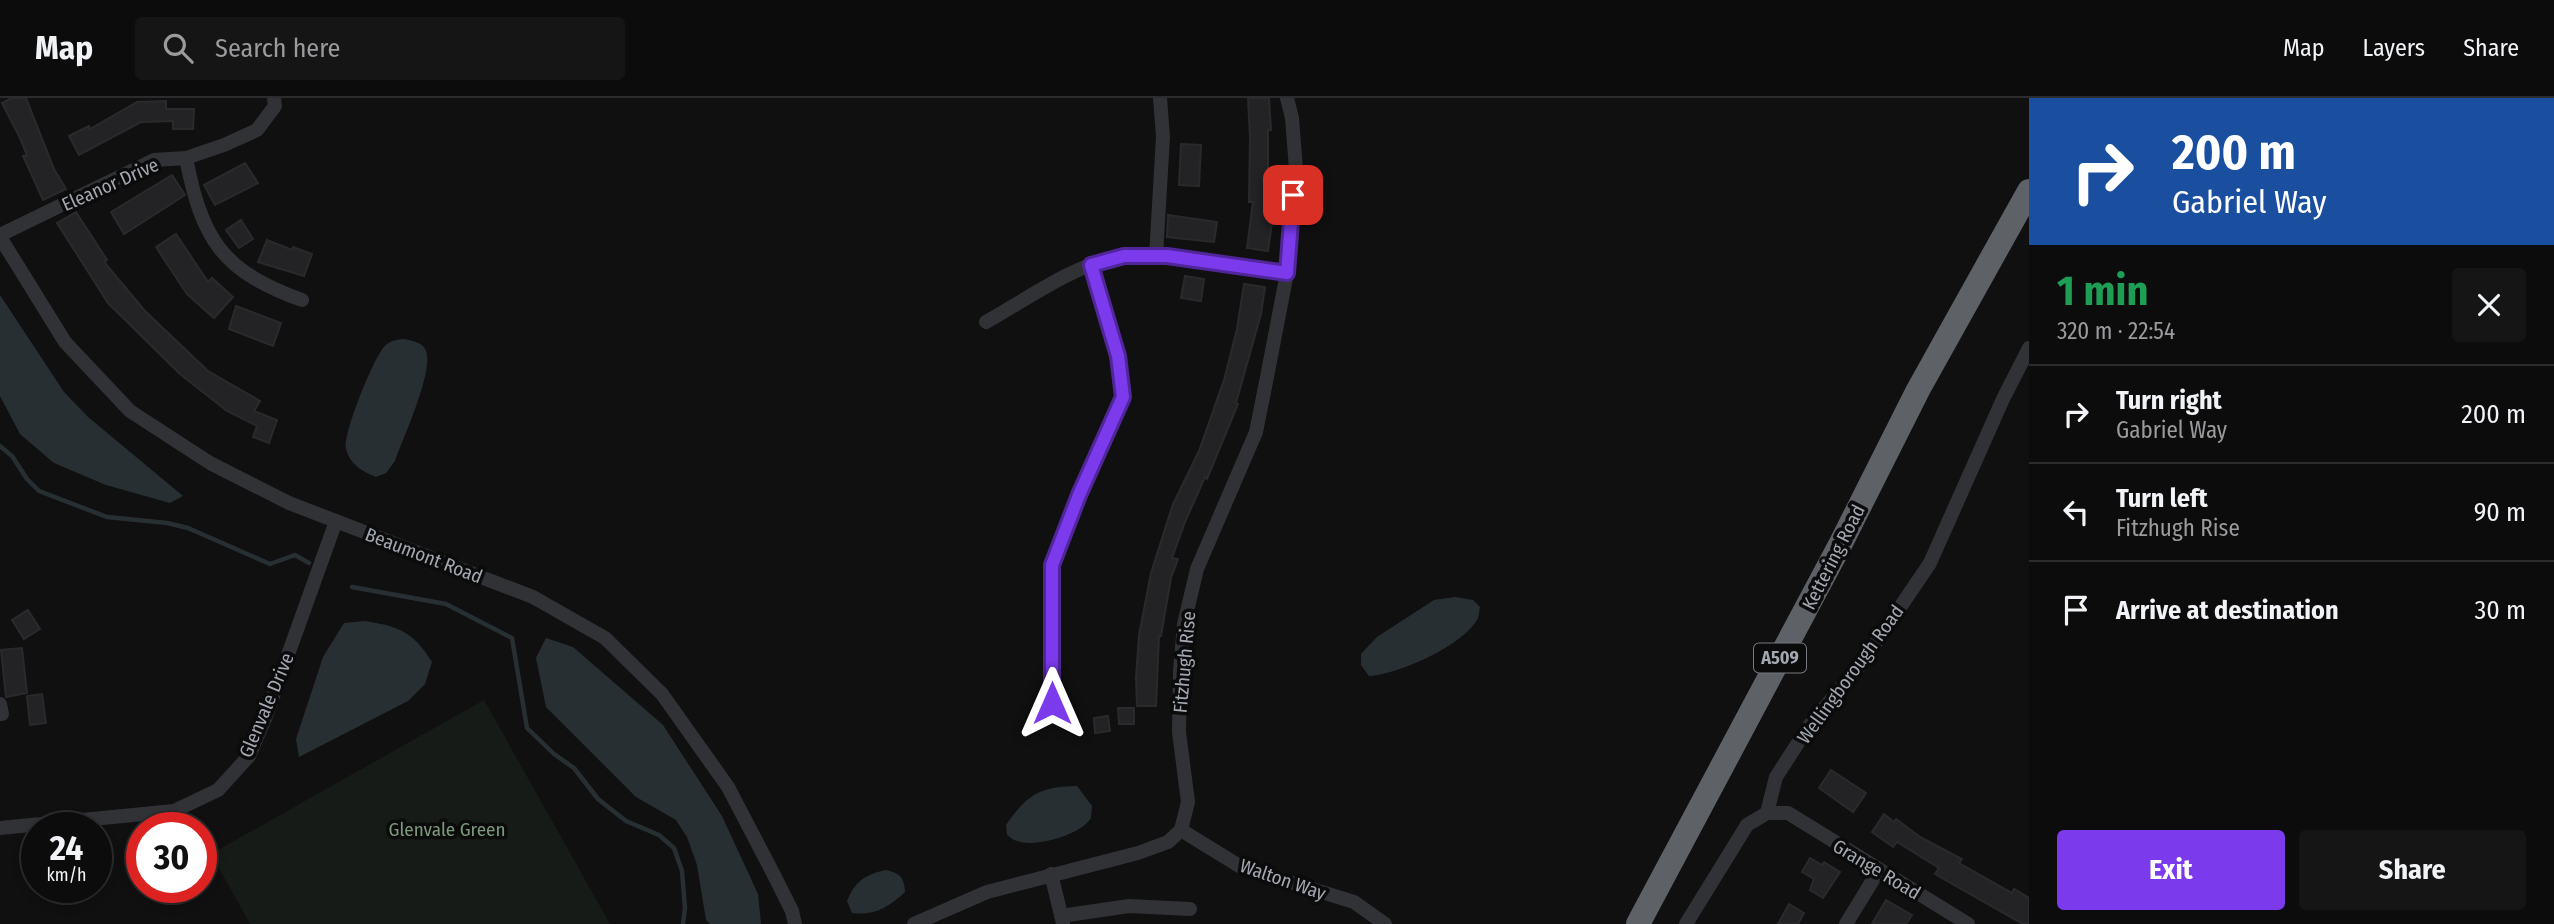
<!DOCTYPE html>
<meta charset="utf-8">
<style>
:root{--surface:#0c0c0d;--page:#151516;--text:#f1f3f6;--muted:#9a9b9d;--line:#2c2c2e;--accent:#7c3aed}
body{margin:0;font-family:"Fira Sans Condensed",sans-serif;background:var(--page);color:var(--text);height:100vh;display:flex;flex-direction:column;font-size:26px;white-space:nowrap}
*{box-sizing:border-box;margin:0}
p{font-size:23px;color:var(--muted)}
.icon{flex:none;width:38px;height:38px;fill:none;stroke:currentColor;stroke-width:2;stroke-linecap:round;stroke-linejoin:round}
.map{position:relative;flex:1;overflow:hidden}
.details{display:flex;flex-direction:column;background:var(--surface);width:525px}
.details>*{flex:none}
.guide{background:#1a4fa0;color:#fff;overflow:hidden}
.speed{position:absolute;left:21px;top:714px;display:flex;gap:14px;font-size:35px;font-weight:700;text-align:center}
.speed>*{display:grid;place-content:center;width:91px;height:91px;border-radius:50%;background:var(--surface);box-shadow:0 4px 10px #0003,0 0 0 2px var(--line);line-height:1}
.speed small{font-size:18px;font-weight:400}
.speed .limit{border:10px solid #d22;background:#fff;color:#111}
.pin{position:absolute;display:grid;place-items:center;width:60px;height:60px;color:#fff;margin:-30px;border-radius:14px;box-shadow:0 4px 10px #0006}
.me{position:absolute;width:77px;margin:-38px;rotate:0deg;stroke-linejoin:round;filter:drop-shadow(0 0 5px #0008)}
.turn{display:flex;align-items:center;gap:24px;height:147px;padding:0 28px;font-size:32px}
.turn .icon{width:91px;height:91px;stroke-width:2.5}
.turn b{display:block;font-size:49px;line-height:60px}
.round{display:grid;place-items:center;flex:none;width:74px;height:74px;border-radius:7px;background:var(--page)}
.summary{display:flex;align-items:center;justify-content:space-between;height:119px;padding:0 28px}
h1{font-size:42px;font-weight:700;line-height:52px;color:#1e9e55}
.cta{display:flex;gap:14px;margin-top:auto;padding:14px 28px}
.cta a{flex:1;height:80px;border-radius:7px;background:var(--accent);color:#fff;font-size:28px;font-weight:700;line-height:80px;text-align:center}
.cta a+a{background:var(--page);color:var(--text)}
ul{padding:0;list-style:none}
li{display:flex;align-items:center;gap:21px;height:98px;padding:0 28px;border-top:2px solid var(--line)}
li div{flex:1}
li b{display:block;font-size:26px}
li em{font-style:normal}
header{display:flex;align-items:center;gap:42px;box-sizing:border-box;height:98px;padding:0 35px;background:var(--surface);border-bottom:2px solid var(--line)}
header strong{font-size:33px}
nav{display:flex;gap:38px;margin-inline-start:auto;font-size:24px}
.search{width:490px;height:63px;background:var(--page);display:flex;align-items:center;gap:18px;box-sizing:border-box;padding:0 24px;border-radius:7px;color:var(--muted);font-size:26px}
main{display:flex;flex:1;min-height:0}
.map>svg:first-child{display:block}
</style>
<header>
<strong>Map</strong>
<div class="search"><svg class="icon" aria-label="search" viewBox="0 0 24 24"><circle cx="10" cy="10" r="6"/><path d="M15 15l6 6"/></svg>Search here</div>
<nav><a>Map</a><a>Layers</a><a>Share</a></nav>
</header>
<main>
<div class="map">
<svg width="2029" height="826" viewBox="0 0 2029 826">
<rect width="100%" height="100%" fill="#101011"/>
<!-- green -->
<path fill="#171b17" d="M484,602l126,224h-360l-39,-70z"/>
<!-- water -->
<g fill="#282f33">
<path d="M0,197l64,97 24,25 95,79 -13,7 -64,-18 -52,-22 -34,-29 -20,-38z"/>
<path d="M404,241c8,2 19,3 22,12 8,20 -23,88 -31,110l-9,12 -10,4c-14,-6 -27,-13 -30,-29 -3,-14 27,-89 38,-101 6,-7 12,-7 20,-8z"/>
<path d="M1455,499l18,3 7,7c-1,4 -1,8 -2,11 -13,27 -81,57 -109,58l-8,-11v-11l16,-17 57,-37z"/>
<path d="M365,523c35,6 47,10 67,41l-7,22 -17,17 -109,56 -3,-18 27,-82 21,-34z"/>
<path d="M546,540l27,9 90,78 59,91 36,78 3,30h-51l-4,-4 -9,-55 -10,-28 -11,-17 -40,-23 -90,-90 -10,-49z"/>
<path d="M1077,688l15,20c0,2 -1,10 -1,12 -10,17 -57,30 -74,23 -4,-1 -7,-4 -10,-6l-1,-10c22,-31 33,-38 71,-39z"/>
<path d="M885,772c15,3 19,7 20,22 -16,15 -31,24 -53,21l-5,-12c8,-20 18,-26 38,-31z"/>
</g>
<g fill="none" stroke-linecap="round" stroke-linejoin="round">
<!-- stream -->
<g stroke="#282f33" stroke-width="4.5">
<path d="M0,348l12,10 15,23 12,12 68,26 60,6 21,5 82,36 25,-9 14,8"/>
<path d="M352,489l94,17 66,34 15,90 27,26 20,14 24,31 28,22 33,14 15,13 8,23 3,37 -2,16"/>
</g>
</g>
<!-- building -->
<g fill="#232325" stroke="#2a2a2d" stroke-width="2">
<path d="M12,0h14l28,71 12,20 -23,11 -20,-44 4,-1 -7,-17 -18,-35z"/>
<path d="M1248,0h21l2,32h-3v88l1,5h3l-4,28 -21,-3 6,-46h-4l1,-64z"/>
<path d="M166,3v8h28l-1,20h-20v-8l-32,1 -62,33 -10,-19 20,-10 1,3 47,-27z"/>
<path d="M1181,46l20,1 -2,41 -20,-1z"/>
<path d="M245,65l13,20 -43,22 -11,-20z"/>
<path d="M172,77l13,20 -61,39 -13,-22z"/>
<path d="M76,114l31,48 -3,2 41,49 63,60 52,30 -6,10 23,9 -8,23 -16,-6 4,-11 -30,-15 -47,-37 -72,-71 -51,-80z"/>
<path d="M1168,117l49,7 -3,20 -47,-5z"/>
<path d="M241,122l12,19 -14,9 -13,-18z"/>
<path d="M176,136l32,48 4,-4 21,19 -19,21 -27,-24 -31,-47z"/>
<path d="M267,142l25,10 1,-3 19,7 -8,22 -46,-14z"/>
<path d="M1185,178l19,3 -3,22 -20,-3z"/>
<path d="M1244,186l21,3 -4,27 -25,89 2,1 -31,75 -2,-2 -20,45 -13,36 6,1 -7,19 -10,58h-2l-3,70h-19l-1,-28 3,-43 12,-62 22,-69 26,-53 25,-71 13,-51z"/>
<path d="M236,208l45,17 -8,23 -44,-17z"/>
<path d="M28,512l12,19 -16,10 -12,-19z"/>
<path d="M22,550l5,45 -21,4 -5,-47z"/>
<path d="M42,596l4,29 -16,2 -3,-29z"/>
<path d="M1118,610h16v16h-15z"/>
<path d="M1108,618l2,15 -15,2 -1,-15z"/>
<path d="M1831,672l35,23 -13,19 -34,-24z"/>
<path d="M1884,716l10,8 2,-3 24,18 42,22 -3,4 53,30 2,-4 15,9v26h-6l-69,-39 -19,-11 4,-6 -42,-26 -4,5 -21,-15z"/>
<path d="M1810,760l12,7 2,-3 16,10 -17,26 -13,-8 4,-11 -12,-7z"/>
<path d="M1886,802l26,15 -6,9h-34z"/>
<path d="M1789,806l15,9 -6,11h-20z"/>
</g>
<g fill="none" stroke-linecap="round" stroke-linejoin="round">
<!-- street -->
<g stroke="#313236" stroke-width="14">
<path d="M186,60c16,82 36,113 116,142"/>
<path d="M0,137l154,-75 32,-2 38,-13 33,-15 18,-24 -1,-8"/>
<path d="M0,139l65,105 65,69 80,52 79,40 244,94 72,41 57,56 66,93 47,90 17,34 3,13"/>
<path d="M1156,158l7,-119 -3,-39"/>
<path d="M986,224c40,-22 94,-62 140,-66 53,-4 109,10 161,17"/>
<path d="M1052,605v-138l27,-70 44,-98 -5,-41 -27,-91"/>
<path d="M0,606l2,10"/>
<path d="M1767,715l9,-36 33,-51 54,-64 67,-99 73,-164 26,-51"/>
<path d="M0,730l174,-17 44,-21 31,-34 17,-40 70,-195"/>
<path d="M1181,732l60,37 113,35 31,22"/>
<path d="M1051,776l12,49"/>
<path d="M1061,818l68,-10 61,3"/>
<path d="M914,826l73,-32 151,-39 30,-11 13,-12 7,-28 -9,-70 1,-61 4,-47 13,-55 59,-137 11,-55 20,-104 9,-104 -4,-51 -5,-20"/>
<path d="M1686,826l61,-99 20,-12h21l180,111"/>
<path d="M1846,826l33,-54"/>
</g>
<!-- highway -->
<path stroke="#5e6166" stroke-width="24" d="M1638,826l202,-379 78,-155 111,-199"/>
</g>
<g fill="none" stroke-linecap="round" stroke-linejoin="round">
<defs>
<path id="route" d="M1052,605v-138l27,-70 44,-98 -5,-41 -27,-91 33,-9h43l120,17 6,-78"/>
</defs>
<!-- route casing -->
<use href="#route" stroke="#51269a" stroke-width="18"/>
<!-- route -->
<use href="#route" stroke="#7c3aed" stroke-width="12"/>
</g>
<g text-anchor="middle" stroke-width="7" stroke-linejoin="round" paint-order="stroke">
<!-- shield labels -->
<rect fill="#0b0b0c" stroke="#75797f" stroke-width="2" x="1754" y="545.5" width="52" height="29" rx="5"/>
<g font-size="18" font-weight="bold" fill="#a3a8b0">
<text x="1780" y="566">A509</text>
</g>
<!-- street labels -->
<g font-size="19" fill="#a3a8b0" stroke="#0b0b0c">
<text transform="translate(110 86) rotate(-24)" y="7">Eleanor Drive</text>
<text transform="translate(424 457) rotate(21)" y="7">Beaumont Road</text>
<text transform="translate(1833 459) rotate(-63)" y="7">Kettering Road</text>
<text transform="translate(1184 564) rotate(-85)" y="7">Fitzhugh Rise</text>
<text transform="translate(1850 576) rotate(-54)" y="7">Wellingborough Road</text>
<text transform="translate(266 607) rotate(-67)" y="7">Glenvale Drive</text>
<text transform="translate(1877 771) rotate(31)" y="7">Grange Road</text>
<text transform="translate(1283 781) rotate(19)" y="7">Walton Way</text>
</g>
<!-- park labels -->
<g font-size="19" fill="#7c9a7b" stroke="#0b0b0c">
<text x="447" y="738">Glenvale Green</text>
</g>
</g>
</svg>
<div class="speed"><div>24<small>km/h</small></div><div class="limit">30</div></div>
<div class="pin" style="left:1293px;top:97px;background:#d93025"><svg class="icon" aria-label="arrive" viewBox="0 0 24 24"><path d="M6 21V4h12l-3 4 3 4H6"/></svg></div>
<svg class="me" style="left:1052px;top:605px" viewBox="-20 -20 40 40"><path d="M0-17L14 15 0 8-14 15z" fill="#7c3aed" stroke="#fff" stroke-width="4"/></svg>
</div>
<section class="details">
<div class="guide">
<div class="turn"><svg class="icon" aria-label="right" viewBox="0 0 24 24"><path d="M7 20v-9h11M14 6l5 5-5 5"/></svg><div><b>200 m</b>Gabriel Way</div></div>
</div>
<div class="summary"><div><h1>1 min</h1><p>320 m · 22:54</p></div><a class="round"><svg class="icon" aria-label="close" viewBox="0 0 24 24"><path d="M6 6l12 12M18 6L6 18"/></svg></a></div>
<ul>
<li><svg class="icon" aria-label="right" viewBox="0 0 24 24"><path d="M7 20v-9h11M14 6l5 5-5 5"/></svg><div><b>Turn right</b><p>Gabriel Way</p></div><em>200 m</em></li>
<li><svg class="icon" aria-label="left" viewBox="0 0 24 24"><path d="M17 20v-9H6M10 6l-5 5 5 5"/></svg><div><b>Turn left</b><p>Fitzhugh Rise</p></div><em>90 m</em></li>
<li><svg class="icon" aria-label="arrive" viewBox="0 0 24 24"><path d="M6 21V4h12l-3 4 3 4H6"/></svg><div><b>Arrive at destination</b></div><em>30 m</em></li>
</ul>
<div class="cta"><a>Exit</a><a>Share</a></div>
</section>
</main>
